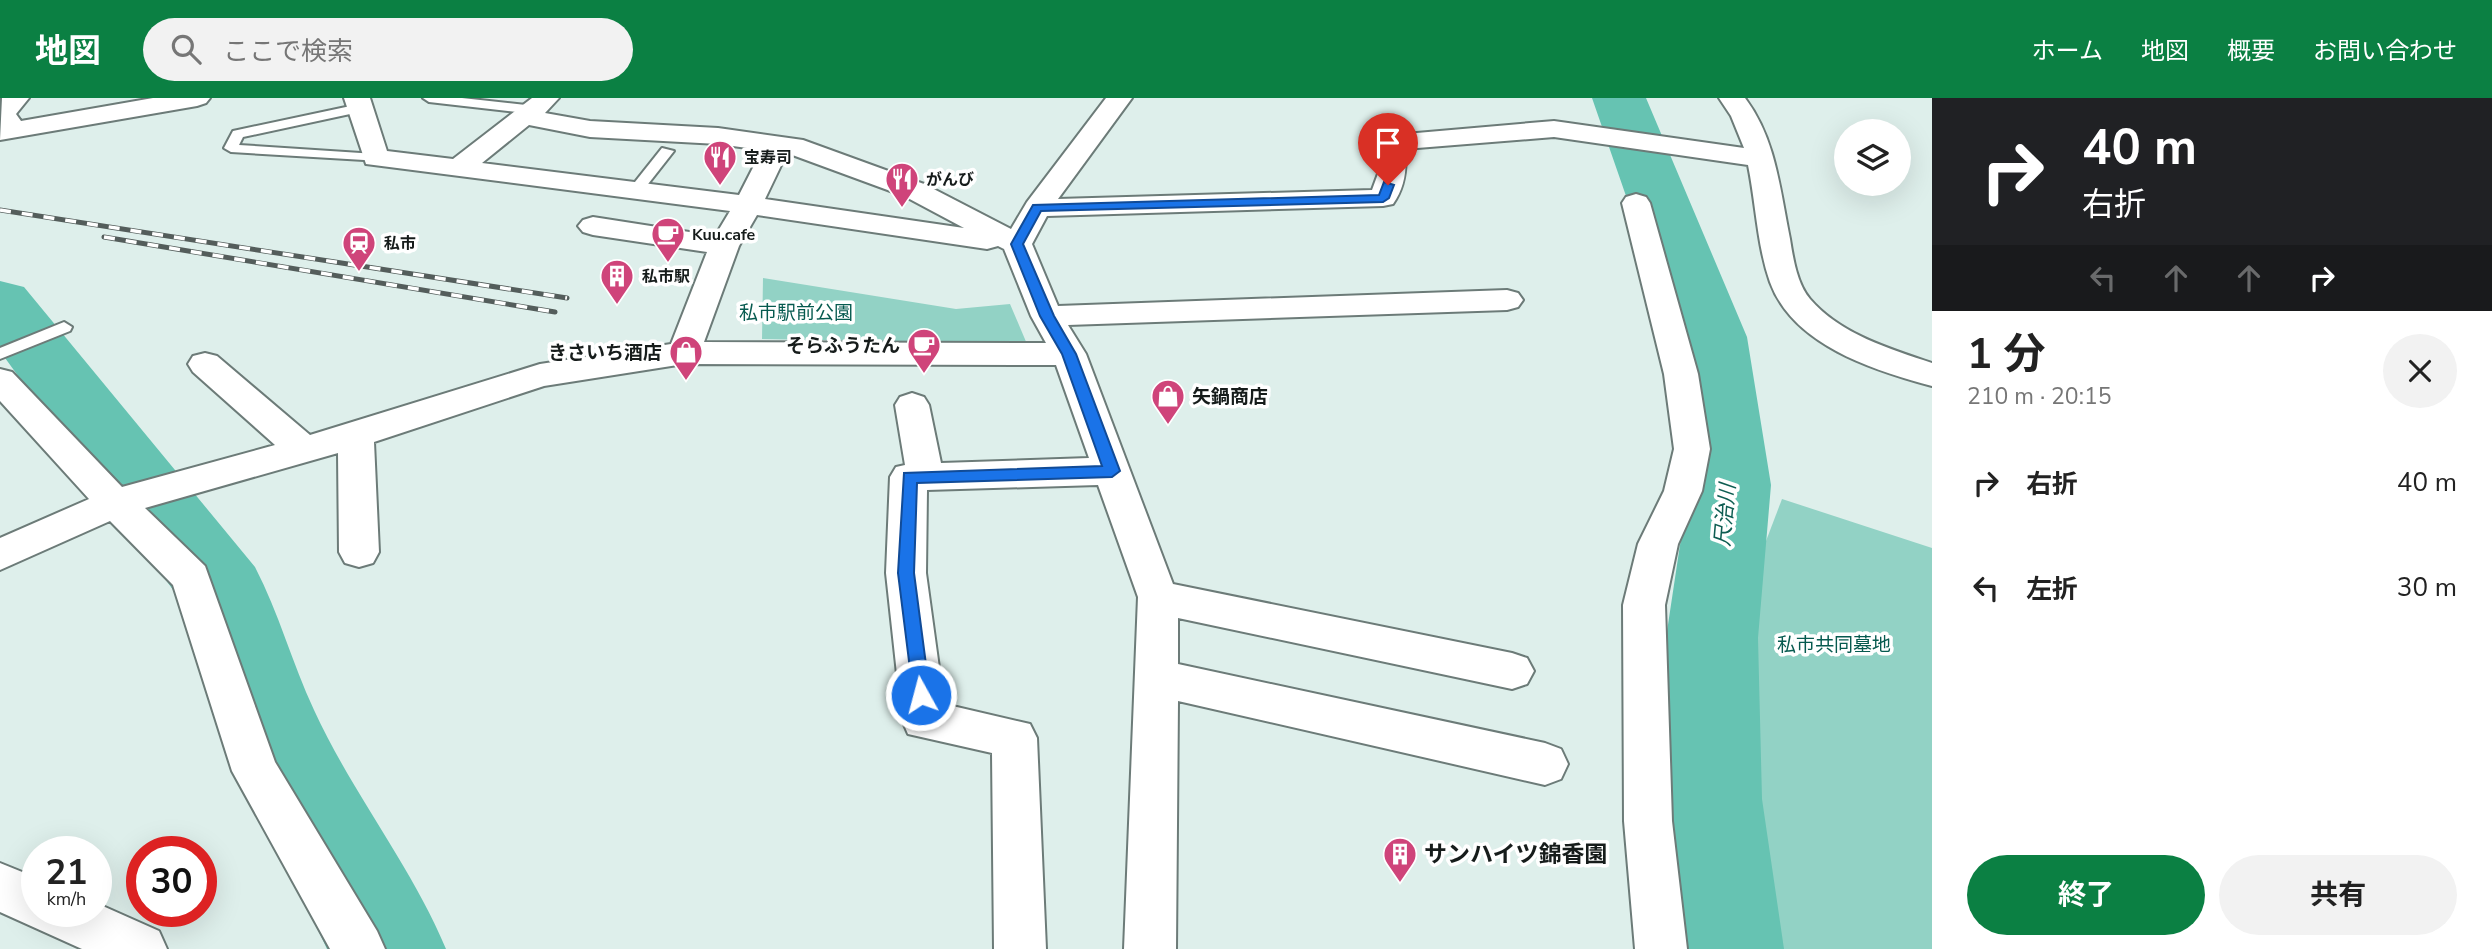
<!DOCTYPE html>
<html lang="ja">
<meta charset="utf-8">
<style>
:root{--surface:#fff;--page:#f2f2f2;--text:#222;--muted:#767676;--accent:#0b8043}
body{margin:0;font-family:"Nunito Sans","Noto Sans JP",sans-serif;background:var(--page);color:var(--text);height:100vh;display:flex;flex-direction:column;font-size:26px;white-space:nowrap}
*{box-sizing:border-box;margin:0}
p{font-size:23px;color:var(--muted)}
.icon{flex:none;width:38px;height:38px;fill:none;stroke:currentColor;stroke-width:2;stroke-linecap:round;stroke-linejoin:round}
.map{position:relative;flex:1;overflow:hidden}
.details{display:flex;flex-direction:column;background:var(--surface);width:560px}
.details>*{flex:none}
.banner{background:#202124;color:#fff;overflow:hidden}
.controls{position:absolute;left:1834px;top:21px;display:grid;gap:14px}
.controls a{display:grid;place-items:center;width:77px;height:77px;border-radius:50%;background:var(--surface);box-shadow:0 7px 28px #0002;font-size:35px}
.speed{position:absolute;left:21px;top:738px;display:flex;gap:14px;font-size:35px;font-weight:700;text-align:center}
.speed>*{display:grid;place-content:center;width:91px;height:91px;border-radius:50%;background:var(--surface);box-shadow:0 7px 28px #0002;line-height:1}
.speed small{font-size:18px;font-weight:400}
.speed .limit{border:10px solid #d22;background:#fff;color:#111}
.pin{position:absolute;display:grid;place-items:center;width:60px;height:60px;color:#fff;margin:-72px -30px;border-radius:50% 50% 50% 0;rotate:-45deg;box-shadow:0 0 7px #0007}
.pin .icon{rotate:45deg}
.me{position:absolute;width:77px;margin:-38px;rotate:353deg;stroke-linejoin:round;filter:drop-shadow(0 0 5px #0008)}
.turn{display:flex;align-items:center;gap:24px;height:147px;padding:0 35px;font-size:32px}
.turn .icon{width:91px;height:91px;stroke-width:2.5}
.turn b{display:block;font-size:49px;line-height:60px}
.lanes{display:flex;align-items:center;height:66px;padding:0 35px;background:#0003;justify-content:center;gap:35px;direction:ltr}
.lanes .off{opacity:.35}
.round{display:grid;place-items:center;flex:none;width:74px;height:74px;border-radius:37px;background:var(--page)}
.head{display:flex;align-items:center;justify-content:space-between;height:119px;padding:0 35px}
h1{font-size:42px;font-weight:700;line-height:52px}
.action{display:flex;gap:14px;margin-top:auto;padding:14px 35px}
.action a{flex:1;height:80px;border-radius:42px;background:var(--accent);color:#fff;font-size:28px;font-weight:700;line-height:80px;text-align:center}
.action a+a{background:var(--page);color:var(--text)}
ul{padding:0;list-style:none}
li{display:flex;align-items:center;gap:21px;height:105px;padding:0 35px}
li div{flex:1}
li b{display:block;font-size:26px}
li em{font-style:normal}
header{display:flex;align-items:center;gap:42px;box-sizing:border-box;height:98px;padding:0 35px;background:var(--accent);color:#fff}
header strong{font-size:33px}
nav{display:flex;gap:38px;margin-inline-start:auto;font-size:24px}
.search{width:490px;height:63px;background:var(--page);display:flex;align-items:center;gap:18px;box-sizing:border-box;padding:0 24px;border-radius:38px;color:var(--muted);font-size:26px}
main{display:flex;flex:1;min-height:0}
.map>svg:first-child{display:block}
</style>
<header>
<strong>地図</strong>
<div class="search"><svg class="icon" aria-label="search" viewBox="0 0 24 24"><circle cx="10" cy="10" r="6"/><path d="M15 15l6 6"/></svg>ここで検索</div>
<nav><a>ホーム</a><a>地図</a><a>概要</a><a>お問い合わせ</a></nav>
</header>
<main>
<div class="map">
<svg width="1932" height="851" viewBox="0 0 1932 851">
<rect width="100%" height="100%" fill="#deefeb"/>
<!-- green -->
<g fill="#92d2c5">
<path d="M763,180l193,31 54,-5 17,40 -265,-5z"/>
<path d="M1782,401l150,49v401h-175l-23,-324z"/>
</g>
<g fill="none" stroke-linecap="round" stroke-linejoin="round">
<!-- river -->
<g fill="#66c3b2" fill-rule="evenodd">
<path d="M1592,0h54l101,239 24,148 -13,153 4,161 22,150h-114l-10,-150 6,-161 23,-153 -14,-148z"/>
<path d="M0,183l24,6 231,280c24,46 37,96 59,143 38,83 97,155 132,239h-119l-105,-223 -38,-121 -184,-254z"/>
</g>
<defs>
<g id="service">
<path d="M423,0h39l73,8 6,4 -6,4 -106,-12z"/>
<path d="M360,6l6,4 -2,3 -121,26 -4,8 137,9 7,4 -2,3 -150,-9 -7,-4 9,-17z"/>
<path d="M662,50l12,3 -33,42h-10v-6z"/>
<path d="M64,224l8,5 -2,4 -70,28v-11z"/>
</g>
<g id="minor">
<path d="M2,0h27l-13,16 5,7 132,-23h57l-4,5 -9,3 -197,34z"/>
<path d="M344,0h26l17,53 66,8 79,-61h27l-14,15 45,8 128,7 85,12 121,44 87,45 16,-27 79,-104h26l-74,101 314,-9 7,-19 -1,-29 4,-6 172,-15 190,27 -13,-32 -12,-18h26c31,41 35,92 45,141 3,19 7,45 20,60 30,35 80,50 122,64v23c-59,-16 -139,-41 -162,-104 -13,-37 -14,-78 -22,-117l-194,-28 -149,12c2,20 0,38 -12,55l-10,2 -336,10 -15,28 26,62 449,-16 11,3 5,7 -5,7 -11,3 -439,15 18,29 87,230 339,69 15,5 7,13 -7,13 -15,5 -334,-71v46l367,79 16,6 7,15 -7,15 -16,6 -367,-84 -2,248h-52l14,-352 -40,-112 -171,5 -1,83 18,131 86,20 7,14 9,211h-52l-2,-196 -84,-19 -6,-14 -16,-147 4,-96 6,-10 9,-2 -10,-60 5,-8 12,-4 12,4 5,8 12,58 148,-5 -33,-93 -372,-1 -140,22 -170,56 5,110 -6,11 -14,4 -14,-4 -6,-11 -1,-99 -193,55 60,58 70,196 102,169 8,18h-55l-98,-178 -59,-186 -63,-64 -110,49v-32l89,-39 -89,-98v-32l12,3 110,115 153,-42 -82,-73 -5,-8 5,-8 12,-3 12,3 93,79 230,-71 131,-20 36,-92 -114,-17 -10,-3 -5,-6 5,-6 10,-3 122,19 15,-25 -364,-47zM529,27l61,12 128,7 44,6 -23,45 -257,-32zM787,55l117,43 60,32 -199,-29zM757,117l230,34 11,-3 6,3 27,67 15,27 -342,-1 35,-96z"/>
<path d="M1636,96l10,3 4,6 48,171 12,75 -8,42 -24,53 -13,61 7,216 15,128h-52l-11,-128 -1,-216 15,-61 26,-53 10,-42 -10,-75 -42,-171 4,-6z"/>
<path d="M0,765l37,15v34h59v-9l63,28 8,18h-85l-82,-37z"/>
</g>
</defs>
<!-- service casing -->
<use href="#service" stroke="#6c7b78" stroke-width="4"/>
<!-- minor casing -->
<use href="#minor" stroke="#6c7b78" stroke-width="4"/>
<!-- service -->
<use href="#service" fill="#fff" fill-rule="evenodd"/>
<!-- minor -->
<use href="#minor" fill="#fff" fill-rule="evenodd"/>
<defs>
<g id="rail">
<path d="M0,112l567,88"/>
<path d="M104,139l451,75"/>
</g>
</defs>
<!-- rail casing -->
<use href="#rail" stroke="#545d5b" stroke-width="5"/>
<!-- rail -->
<use href="#rail" stroke="#fff" stroke-width="3.5" stroke-dasharray="11" stroke-linecap="butt"/>
</g>
<!-- route -->
<path fill="#1a73e8" stroke="#114b97" stroke-width="2" d="M1384,84l10,3 -5,13 -6,4 -342,9 -18,33 31,72 22,38 44,117 -8,6 -195,6 -3,90 16,122 -3,6h-13l-16,-128 6,-100 198,-7 -40,-112 -22,-38 -29,-72 22,-39 346,-10z"/>
<!-- icons -->
<defs>
<symbol id="restaurant-pin" viewBox="-11 -11 22 30"><path d="M0 17L-7.5 6A9.5 9.5 0 1 1 7.5 6Z" fill="#cf447a" stroke="#fff"/><path d="M-5-6h1v4h1v-4h1v4h1v-4h1v5L-1.5 .5V6h-2V.5L-5-1ZM5-6V6H3V1.5H1.5Q1.5-4 5-6Z" fill="#fff"/></symbol>
<symbol id="cafe-pin" viewBox="-11 -11 22 30"><path d="M0 17L-7.5 6A9.5 9.5 0 1 1 7.5 6Z" fill="#cf447a" stroke="#fff"/><path d="M-5.5-4.5H6V0H3Q3 3.5 0 3.5H-2.5Q-5.5 3.5-5.5 0ZM3-3.2v2h1.7v-2ZM-6 4.5H4V6H-6Z" fill="#fff"/></symbol>
<symbol id="station-pin" viewBox="-11 -11 22 30"><path d="M0 17L-7.5 6A9.5 9.5 0 1 1 7.5 6Z" fill="#cf447a" stroke="#fff"/><path d="M-3-6H3Q5-6 5-4V2Q5 4 3 4L4.5 6H3L1.5 4h-3L-3 6H-4.5L-3 4Q-5 4-5 2V-4Q-5-6-3-6ZM-3.5-4v3h7v-3ZM-3.5 1v1.5H-2V1ZM2 1v1.5H3.5V1Z" fill="#fff"/></symbol>
<symbol id="building-pin" viewBox="-11 -11 22 30"><path d="M0 17L-7.5 6A9.5 9.5 0 1 1 7.5 6Z" fill="#cf447a" stroke="#fff"/><path d="M-4-6H4V6H1V3H-1V6H-4ZM-2.5-4.3h1.7v1.8h-1.7ZM.8-4.3h1.7v1.8H.8ZM-2.5-1h1.7V.8h-1.7ZM.8-1h1.7V.8H.8Z" fill="#fff"/></symbol>
<symbol id="shop-pin" viewBox="-11 -11 22 30"><path d="M0 17L-7.5 6A9.5 9.5 0 1 1 7.5 6Z" fill="#cf447a" stroke="#fff"/><path d="M-5-2.5h2.3a2.7 3.5 0 0 1 5.4 0H5L5.5 6h-11ZM-1.5-2.5h3a1.5 2.3 0 0 0-3 0Z" fill="#fff"/></symbol>
</defs>
<g fill-rule="evenodd">
<use href="#restaurant-pin" x="701" y="40" width="38" height="52"/>
<use href="#restaurant-pin" x="883" y="62" width="38" height="52"/>
<use href="#cafe-pin" x="649" y="117" width="38" height="52"/>
<use href="#station-pin" x="340" y="126" width="38" height="52"/>
<use href="#building-pin" x="598" y="159" width="38" height="52"/>
<use href="#cafe-pin" x="905" y="228" width="38" height="52"/>
<use href="#shop-pin" x="667" y="235" width="38" height="52"/>
<use href="#shop-pin" x="1149" y="279" width="38" height="52"/>
<use href="#building-pin" x="1381" y="737" width="38" height="52"/>
</g>
<g text-anchor="middle" stroke-width="7" stroke-linejoin="round" paint-order="stroke">
<!-- far-poi labels -->
<g font-size="16" font-weight="bold" fill="#161c1b" stroke="#fff" text-anchor="start">
<text x="744" y="65">宝寿司</text>
<text x="926" y="87">がんび</text>
<text x="692" y="142">Kuu.cafe</text>
<text x="384" y="151">私市</text>
<text x="642" y="184">私市駅</text>
</g>
<!-- park labels -->
<g font-size="19" fill="#065a4f" stroke="#fff">
<text x="796" y="221">私市駅前公園</text>
<text x="1834" y="553">私市共同墓地</text>
</g>
<!-- poi labels -->
<g font-size="19" font-weight="bold" fill="#161c1b" stroke="#fff" text-anchor="end">
<text x="900" y="254">そらふうたん</text>
<text x="662" y="261">きさいち酒店</text>
<text x="1192" y="305" text-anchor="start">矢鍋商店</text>
</g>
<!-- water labels -->
<g font-size="21" font-style="italic" fill="#0e5d52" stroke="#fff">
<text transform="translate(1725 417) rotate(-85)" y="7">尺治川</text>
</g>
<!-- near-poi labels -->
<g font-size="23" font-weight="bold" fill="#161c1b" stroke="#fff" text-anchor="start">
<text x="1424" y="764">サンハイツ錦香園</text>
</g>
</g>
</svg>
<div class="controls">
<a><svg class="icon" aria-label="layers" viewBox="0 0 24 24"><path d="M12 4l9 5-9 5-9-5zM3 14l9 5 9-5"/></svg></a>
</div>
<div class="speed"><div>21<small>km/h</small></div><div class="limit">30</div></div>
<div class="pin" style="left:1388px;top:87px;background:#d93025"><svg class="icon" aria-label="arrive" viewBox="0 0 24 24"><path d="M6 21V4h12l-3 4 3 4H6"/></svg></div>
<svg class="me" style="left:921px;top:597px" viewBox="-20 -20 40 40"><circle r="17" fill="#1a73e8" stroke="#fff" stroke-width="3"/><path d="M0-11L8 9 0 5-8 9z" fill="#fff"/></svg>
</div>
<section class="details">
<div class="banner">
<div class="turn"><svg class="icon" aria-label="right" viewBox="0 0 24 24"><path d="M7 20v-9h11M14 6l5 5-5 5"/></svg><div><b>40 m</b>右折</div></div>
<div class="lanes"><svg class="icon off" aria-label="left" viewBox="0 0 24 24"><path d="M17 20v-9H6M10 6l-5 5 5 5"/></svg><svg class="icon off" aria-label="ahead" viewBox="0 0 24 24"><path d="M12 20V5M6 11l6-6 6 6"/></svg><svg class="icon off" aria-label="ahead" viewBox="0 0 24 24"><path d="M12 20V5M6 11l6-6 6 6"/></svg><svg class="icon" aria-label="right" viewBox="0 0 24 24"><path d="M7 20v-9h11M14 6l5 5-5 5"/></svg></div>
</div>
<div class="head"><div><h1>1 分</h1><p>210 m · 20:15</p></div><a class="round"><svg class="icon" aria-label="close" viewBox="0 0 24 24"><path d="M6 6l12 12M18 6L6 18"/></svg></a></div>
<ul>
<li><svg class="icon" aria-label="right" viewBox="0 0 24 24"><path d="M7 20v-9h11M14 6l5 5-5 5"/></svg><div><b>右折</b></div><em>40 m</em></li>
<li><svg class="icon" aria-label="left" viewBox="0 0 24 24"><path d="M17 20v-9H6M10 6l-5 5 5 5"/></svg><div><b>左折</b></div><em>30 m</em></li>
</ul>
<div class="action"><a>終了</a><a>共有</a></div>
</section>
</main>
